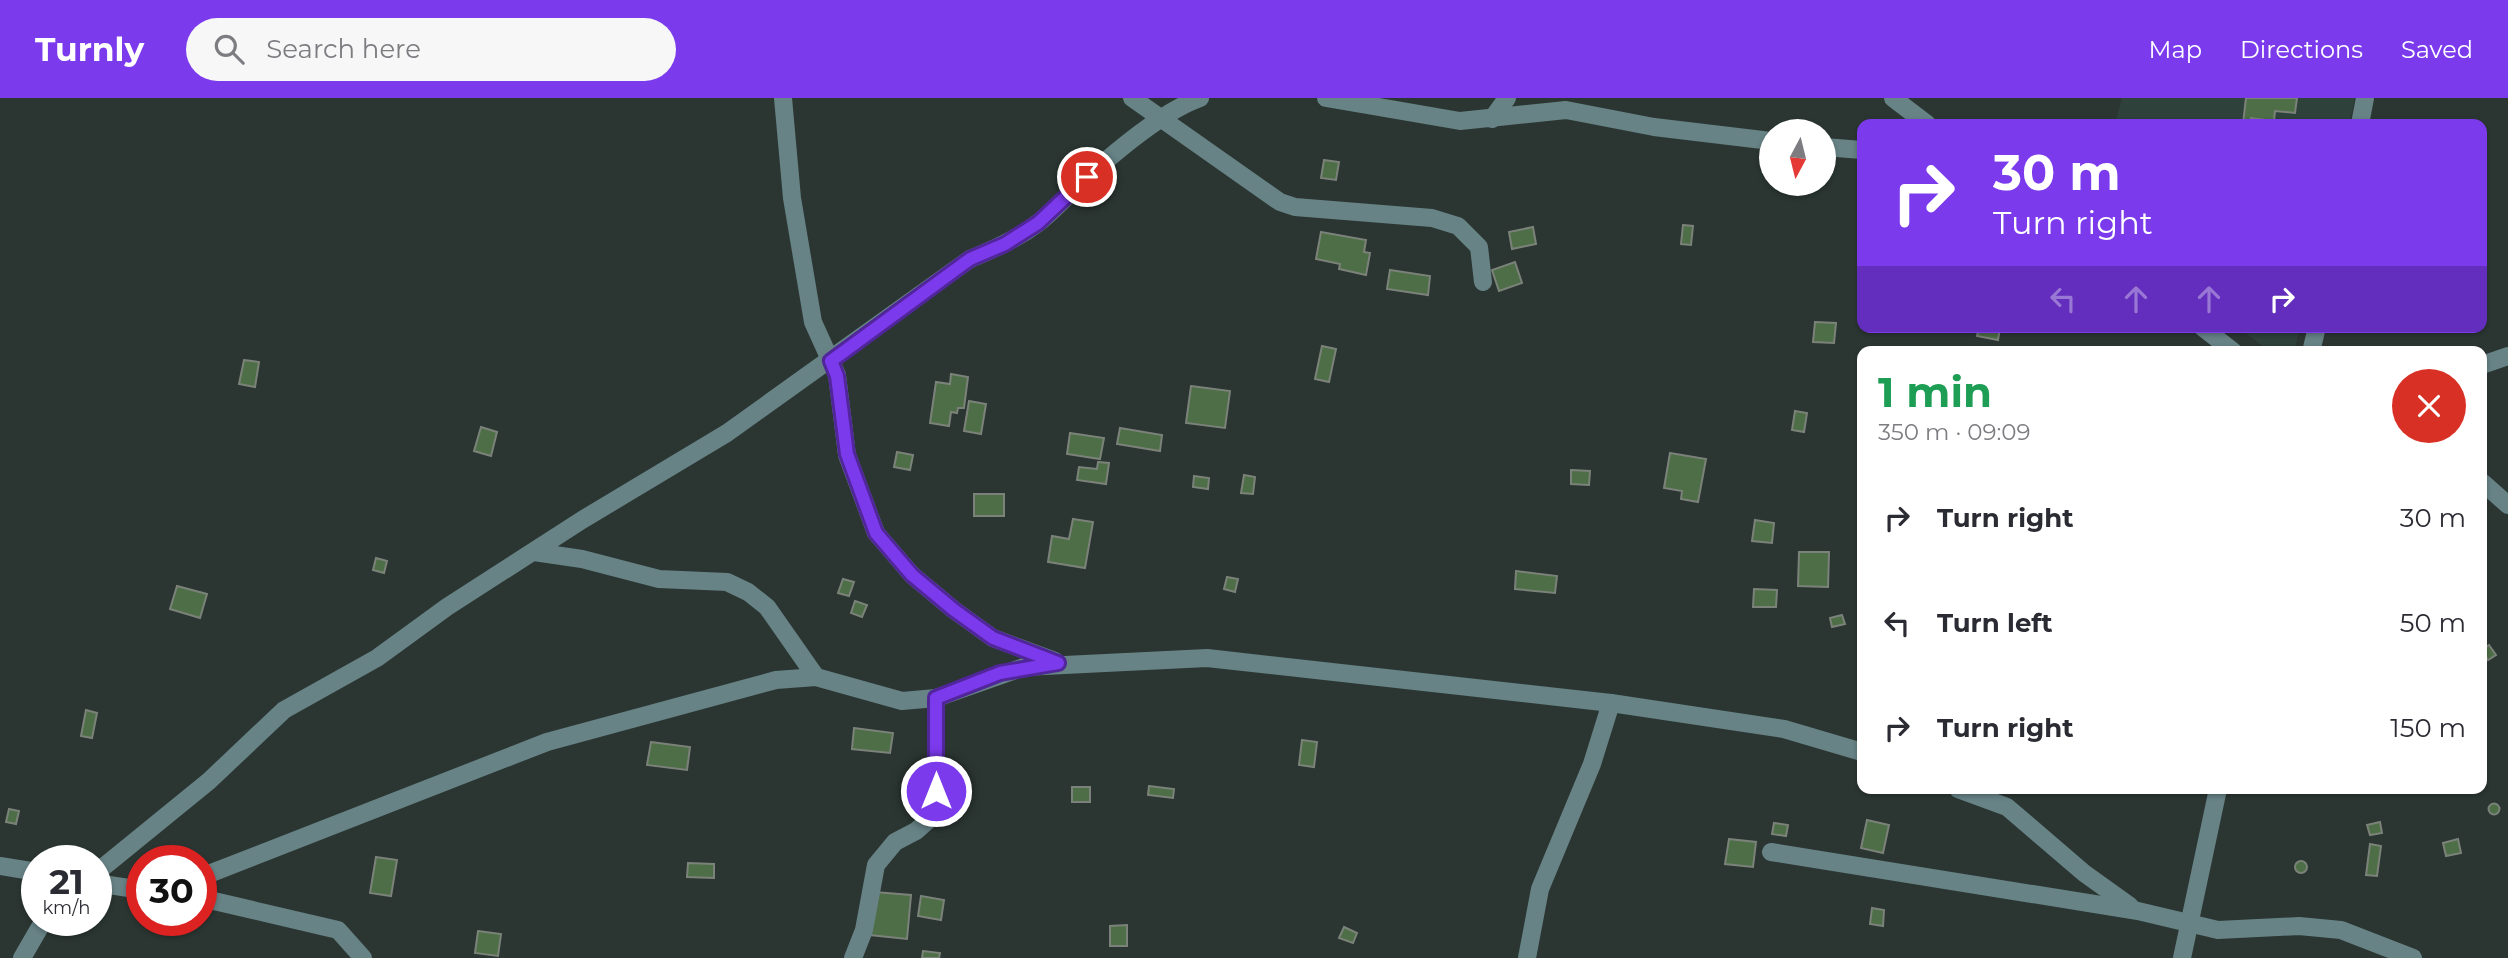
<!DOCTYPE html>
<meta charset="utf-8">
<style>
:root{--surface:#fff;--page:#f7f7f7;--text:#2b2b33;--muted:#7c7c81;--accent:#7c3aed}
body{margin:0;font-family:Montserrat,sans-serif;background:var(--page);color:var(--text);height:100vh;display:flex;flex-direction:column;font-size:26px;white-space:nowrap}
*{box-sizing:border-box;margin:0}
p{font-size:23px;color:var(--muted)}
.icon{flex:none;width:38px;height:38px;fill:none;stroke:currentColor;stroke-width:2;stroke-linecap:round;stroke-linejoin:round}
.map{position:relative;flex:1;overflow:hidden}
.panel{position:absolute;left:1857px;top:248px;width:630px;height:448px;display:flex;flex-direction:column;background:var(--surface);border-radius:14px;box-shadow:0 2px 5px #0004}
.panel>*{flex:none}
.top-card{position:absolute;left:1857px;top:21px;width:630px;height:214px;border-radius:14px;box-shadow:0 2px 5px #0004;background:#7c3aed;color:#fff;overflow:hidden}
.needle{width:46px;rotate:187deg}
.fabs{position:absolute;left:1759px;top:21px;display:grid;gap:14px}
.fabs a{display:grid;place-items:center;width:77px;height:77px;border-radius:50%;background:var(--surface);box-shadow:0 2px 5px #0004;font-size:35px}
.speed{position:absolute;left:21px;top:747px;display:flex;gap:14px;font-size:35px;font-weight:700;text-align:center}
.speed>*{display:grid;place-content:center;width:91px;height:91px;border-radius:50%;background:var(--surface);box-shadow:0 2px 5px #0004;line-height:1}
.speed small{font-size:18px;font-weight:400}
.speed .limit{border:10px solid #d22;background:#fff;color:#111}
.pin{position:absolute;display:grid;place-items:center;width:60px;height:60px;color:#fff;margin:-30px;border:4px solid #fff;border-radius:50%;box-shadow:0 2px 7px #0007}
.me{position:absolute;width:77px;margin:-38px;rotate:0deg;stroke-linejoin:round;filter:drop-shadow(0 0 5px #0008)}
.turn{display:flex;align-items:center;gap:24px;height:147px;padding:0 21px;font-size:32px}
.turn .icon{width:91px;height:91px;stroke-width:2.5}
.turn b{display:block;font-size:49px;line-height:60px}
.lanes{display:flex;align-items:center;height:66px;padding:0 21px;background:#0003;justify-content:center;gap:35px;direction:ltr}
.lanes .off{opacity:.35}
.round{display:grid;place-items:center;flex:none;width:74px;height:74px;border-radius:37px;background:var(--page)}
.head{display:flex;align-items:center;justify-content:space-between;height:119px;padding:0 21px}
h1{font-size:42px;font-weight:700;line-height:52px;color:#1e9e55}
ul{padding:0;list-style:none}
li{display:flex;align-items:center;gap:21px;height:105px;padding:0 21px}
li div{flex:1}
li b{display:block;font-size:26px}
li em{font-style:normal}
header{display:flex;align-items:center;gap:42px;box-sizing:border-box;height:98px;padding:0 35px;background:var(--accent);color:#fff}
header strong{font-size:33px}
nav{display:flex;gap:38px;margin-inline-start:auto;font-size:24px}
.search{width:490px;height:63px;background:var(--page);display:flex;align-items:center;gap:18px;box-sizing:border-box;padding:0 24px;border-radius:38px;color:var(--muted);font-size:26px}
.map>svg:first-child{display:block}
</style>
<header>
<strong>Turnly</strong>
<div class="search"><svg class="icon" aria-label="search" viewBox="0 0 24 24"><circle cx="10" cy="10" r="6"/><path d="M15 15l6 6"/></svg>Search here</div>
<nav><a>Map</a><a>Directions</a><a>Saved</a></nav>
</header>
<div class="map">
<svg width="2508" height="860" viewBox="0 0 2508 860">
<rect width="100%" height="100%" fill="#2b3632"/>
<!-- built -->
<g fill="#2f413b">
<path d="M2122,0h233l-6,26h-234z"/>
<path d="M2238,229h62l-6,25h-24z"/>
</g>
<!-- building -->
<g fill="#4d6e46" stroke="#7b8279" stroke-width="2">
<path d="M2246,0h51l-2,15 -20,-2 -1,10 -23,-3 -1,6h-7z"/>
<path d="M1324,62l15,2 -3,18 -15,-2z"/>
<path d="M1683,127l10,1 -2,19 -10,-1z"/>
<path d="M1533,129l3,17 -24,5 -3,-17z"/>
<path d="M1321,134l45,8 -2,12 6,1 -4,22 -27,-6 1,-5 -24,-5z"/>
<path d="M1515,164l7,21 -23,8 -7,-21z"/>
<path d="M1390,172l40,6 -2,19 -41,-6z"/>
<path d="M1815,224l21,1 -2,20 -21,-1z"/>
<path d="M1979,229l21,1 -2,12 -21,-4z"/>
<path d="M1322,248l14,3 -7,33 -14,-3z"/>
<path d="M244,262l15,2 -4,25 -16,-3z"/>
<path d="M951,276l17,3 -4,31h-6l-1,5 -6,-1 -2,14 -19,-3 6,-41 14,2z"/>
<path d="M1191,288l39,5 -5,37 -39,-5z"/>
<path d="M969,303l17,3 -5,30 -17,-3z"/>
<path d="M1795,313l12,2 -3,19 -12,-2z"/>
<path d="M481,329l16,5 -6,24 -17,-5z"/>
<path d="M1120,330l42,7 -2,16 -43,-7z"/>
<path d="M1070,335l34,5 -4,21 -33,-5z"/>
<path d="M897,354l16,3 -3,15 -16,-3z"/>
<path d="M1670,355l36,6 -8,43 -17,-3 1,-8 -18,-3z"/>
<path d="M1098,364l11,1 -3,21 -29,-4 2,-13 18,2z"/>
<path d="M1571,372l19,1 -1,14 -18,-1z"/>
<path d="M1244,377l11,2 -2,17 -12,-1z"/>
<path d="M1194,378l15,2 -1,11 -15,-2z"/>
<rect x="974" y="396" width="30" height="22"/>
<path d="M1073,421l20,3 -8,46 -37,-6 4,-26 17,3z"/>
<path d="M1755,422l19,3 -2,20 -20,-2z"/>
<path d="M1799,454h30l-1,35 -30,-1z"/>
<path d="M376,460l11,3 -3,12 -11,-3z"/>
<path d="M1516,473l41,5 -2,17 -40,-4z"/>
<path d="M1227,479l11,2 -3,13 -11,-3z"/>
<path d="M843,481l11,3 -5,14 -11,-3z"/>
<path d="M177,488l30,8 -7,24 -30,-9z"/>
<path d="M1754,491l23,1 -1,17h-23z"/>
<path d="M855,503l12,4 -5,12 -11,-4z"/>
<path d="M1842,517l3,9 -13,3 -2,-9z"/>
<path d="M2489,547l7,10 -8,5 -6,-10z"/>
<path d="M86,612l11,3 -5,25 -11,-2z"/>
<path d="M854,630l39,5 -3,20 -38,-4z"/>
<path d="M1302,642l15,2 -3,25 -15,-2z"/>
<path d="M651,644l39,5 -3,23 -40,-5z"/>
<path d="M1149,688l25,3 -1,9 -25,-3z"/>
<rect x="1072" y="689" width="18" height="15"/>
<circle cx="2494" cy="711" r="5.5"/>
<path d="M9,711l10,2 -3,13 -10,-2z"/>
<path d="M1867,722l22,5 -6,28 -22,-5z"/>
<path d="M2380,724l2,11 -12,2 -3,-10z"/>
<path d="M1774,725l14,2 -2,11 -14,-2z"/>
<path d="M1729,741l27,3 -3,25 -28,-3z"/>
<path d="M2458,741l3,14 -15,3 -3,-13z"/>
<path d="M2370,746l11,2 -4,30 -11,-1z"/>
<path d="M376,759l21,3 -6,36 -21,-3z"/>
<circle cx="2301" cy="769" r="6"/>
<path d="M688,765l26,1v14l-27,-1z"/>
<path d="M874,794l37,3 -4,44 -37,-4z"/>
<path d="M921,798l23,4 -3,20 -23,-4z"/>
<path d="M1872,810l12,2 -1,16 -13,-2z"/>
<path d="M1127,827v21h-17v-20z"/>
<path d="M1344,829l13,6 -4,10 -14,-5z"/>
<path d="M478,833l23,3 -3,22 -23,-3z"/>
<path d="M923,853l17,2 -1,5h-17z"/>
</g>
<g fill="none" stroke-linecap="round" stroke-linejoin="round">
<!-- minor -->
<g stroke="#678386" stroke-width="18">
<path d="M783,0l9,100 21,124 24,53 10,80 29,78 36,42 42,35 39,28 62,23"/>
<path d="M1132,0l148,104 15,5 137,11 26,8 21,21 4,35"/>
<path d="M1326,0l134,23 106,-11 88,17 117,14"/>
<path d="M1893,0l34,26"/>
<path d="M1492,21l15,-21"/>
<path d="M2360,26l5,-26"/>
<path d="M1824,49l38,3"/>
<path d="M2202,229l32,25"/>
<path d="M2311,254l6,-25"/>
<path d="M2482,267l26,-9"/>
<path d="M2482,384l26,23"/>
<path d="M534,454l48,7 77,20 68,3 21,10 19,15 49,70"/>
<path d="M1958,691l49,18 77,66 46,33"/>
<path d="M1771,754l367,59 80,19 81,-4 42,4 72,28"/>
<path d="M0,768l37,6"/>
<path d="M96,775l113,-92 75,-71 93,-52 70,-51 135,-87 145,-87 243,-174c24,-10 47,-20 68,-36 17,-13 31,-30 47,-44 30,-27 78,-68 115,-81"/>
<path d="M201,779l346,-135 229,-62 40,-3 86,24 34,-3 88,-31 183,-9 404,45 173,26 78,23"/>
<path d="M96,785l46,7"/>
<path d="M201,800l137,32 25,28"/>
<path d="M22,860l22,-38"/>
<path d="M853,860l11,-28 12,-65 19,-23 21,-11 17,-15 3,-25v-93"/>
<path d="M1527,860l13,-69 52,-125 19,-61"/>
<path d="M2182,860l36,-169"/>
</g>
</g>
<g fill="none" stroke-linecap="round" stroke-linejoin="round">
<defs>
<path id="route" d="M936,693v-93l64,-25 58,-10 -65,-25 -39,-28 -42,-35 -36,-42 -29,-79 -10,-78 -6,-15 139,-102 35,-15 33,-21 49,-46"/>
</defs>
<!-- route casing -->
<use href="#route" stroke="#51269a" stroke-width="18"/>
<!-- route -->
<use href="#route" stroke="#7c3aed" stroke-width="12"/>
</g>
</svg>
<div class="fabs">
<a><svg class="needle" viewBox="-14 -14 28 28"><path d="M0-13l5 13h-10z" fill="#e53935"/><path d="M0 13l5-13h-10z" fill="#7c7c81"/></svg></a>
</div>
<div class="speed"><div>21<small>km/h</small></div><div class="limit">30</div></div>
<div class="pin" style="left:1087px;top:79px;background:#d93025"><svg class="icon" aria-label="arrive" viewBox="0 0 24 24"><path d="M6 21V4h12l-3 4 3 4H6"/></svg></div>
<svg class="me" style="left:936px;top:693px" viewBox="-20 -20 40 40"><circle r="17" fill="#7c3aed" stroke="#fff" stroke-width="3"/><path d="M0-11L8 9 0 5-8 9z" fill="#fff"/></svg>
<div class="top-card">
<div class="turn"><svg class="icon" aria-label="right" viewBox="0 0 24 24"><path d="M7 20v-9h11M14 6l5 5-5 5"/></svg><div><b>30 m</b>Turn right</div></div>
<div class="lanes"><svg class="icon off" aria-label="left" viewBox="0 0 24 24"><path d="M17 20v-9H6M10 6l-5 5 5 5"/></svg><svg class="icon off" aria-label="ahead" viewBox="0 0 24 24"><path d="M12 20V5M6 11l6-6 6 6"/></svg><svg class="icon off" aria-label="ahead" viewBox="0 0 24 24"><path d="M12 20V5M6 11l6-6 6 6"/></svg><svg class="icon" aria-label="right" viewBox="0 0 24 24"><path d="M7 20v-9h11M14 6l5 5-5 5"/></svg></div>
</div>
<section class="panel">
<div class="head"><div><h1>1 min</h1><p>350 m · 09:09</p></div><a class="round" style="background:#d93025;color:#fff"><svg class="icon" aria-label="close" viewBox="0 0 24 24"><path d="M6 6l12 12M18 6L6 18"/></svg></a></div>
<ul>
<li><svg class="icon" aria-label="right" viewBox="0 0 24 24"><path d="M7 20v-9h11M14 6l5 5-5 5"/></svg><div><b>Turn right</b></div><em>30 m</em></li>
<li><svg class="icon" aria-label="left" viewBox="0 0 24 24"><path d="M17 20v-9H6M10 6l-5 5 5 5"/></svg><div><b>Turn left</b></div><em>50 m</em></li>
<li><svg class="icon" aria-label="right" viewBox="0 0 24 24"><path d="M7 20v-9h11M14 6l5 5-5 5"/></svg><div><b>Turn right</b></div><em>150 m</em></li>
</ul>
</section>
</div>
